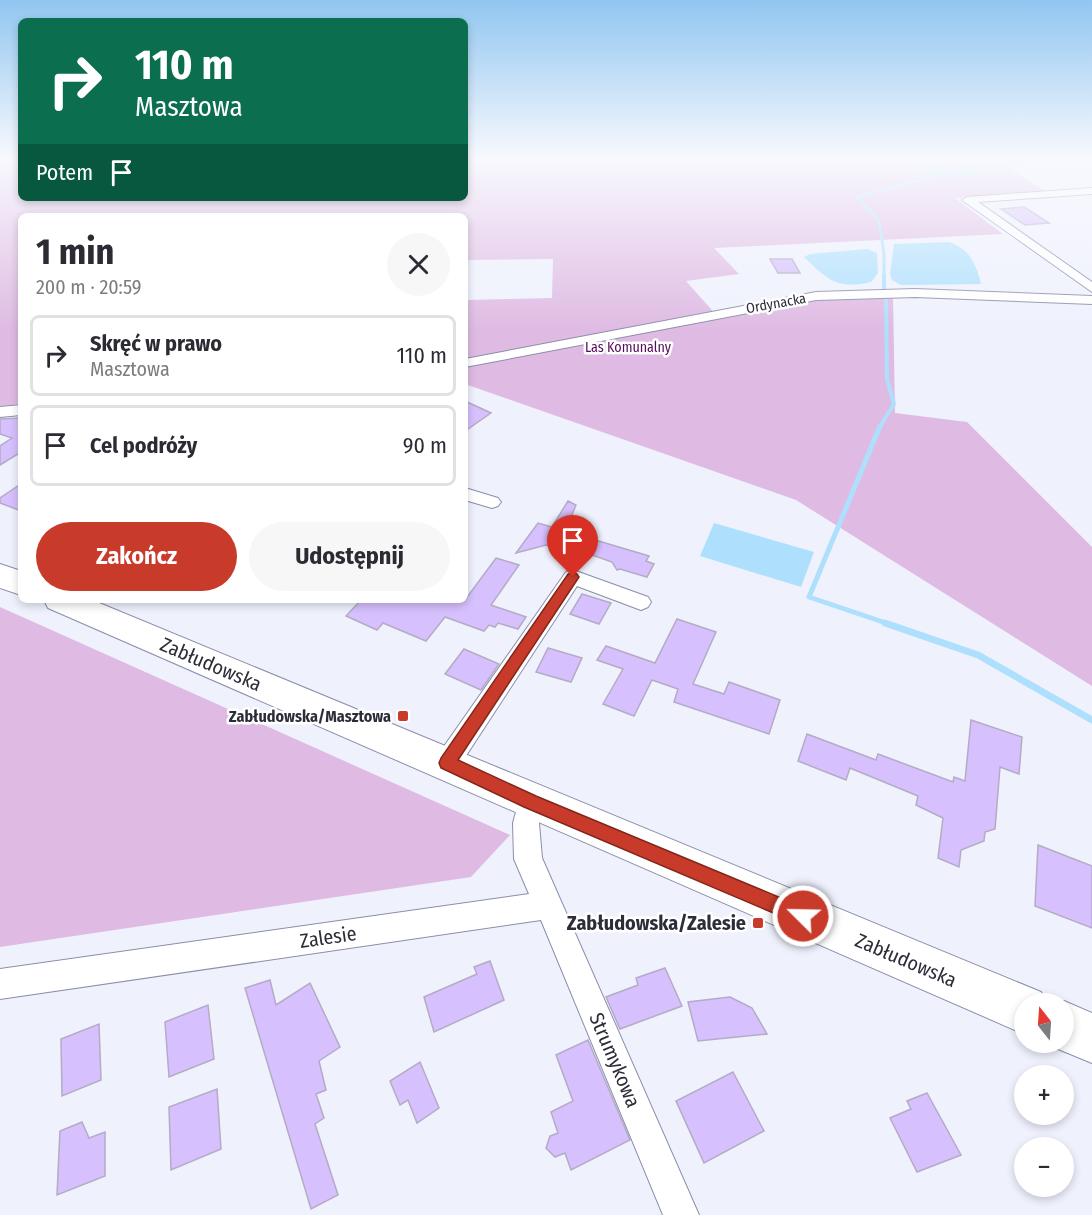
<!DOCTYPE html>
<html lang="pl">
<meta charset="utf-8">
<style>
:root{--surface:#fff;--page:#f7f7f7;--text:#2b2b33;--muted:#7c7c81;--line:#e1e1e2;--accent:#c83b2a}
body{margin:0;font-family:"Fira Sans Condensed",sans-serif;background:var(--page);color:var(--text);height:100vh;display:flex;flex-direction:column;font-size:22px;white-space:nowrap}
*{box-sizing:border-box;margin:0}
p{font-size:20px;color:var(--muted)}
.icon{flex:none;width:33px;height:33px;fill:none;stroke:currentColor;stroke-width:2;stroke-linecap:round;stroke-linejoin:round}
.map{position:relative;flex:1;overflow:hidden}
.drawer{position:absolute;left:18px;top:213px;width:450px;height:390px;display:flex;flex-direction:column;background:var(--surface);border-radius:9px;box-shadow:0 3px 9px #0003}
.drawer>*{flex:none}
.banner{position:absolute;left:18px;top:18px;width:450px;height:183px;border-radius:9px;box-shadow:0 3px 9px #0003;background:#0b6e4f;color:#fff;overflow:hidden}
.needle{width:39px;rotate:343deg}
.controls{position:absolute;left:1014px;top:993px;display:grid;gap:12px}
.controls a{display:grid;place-items:center;width:60px;height:60px;border-radius:50%;background:var(--surface);box-shadow:0 3px 9px #0003;font-size:30px}
.pin{position:absolute;display:grid;place-items:center;width:51px;height:51px;color:#fff;margin:-62px -26px;border-radius:50% 50% 50% 0;rotate:-45deg;box-shadow:0 0 6px #0007}
.pin .icon{rotate:45deg}
.me{position:absolute;width:66px;margin:-33px;rotate:293deg;stroke-linejoin:round;filter:drop-shadow(0 0 4px #0008)}
.turn{display:flex;align-items:center;gap:21px;height:126px;padding:0 18px;font-size:27px}
.turn .icon{width:78px;height:78px;stroke-width:2.5}
.turn b{display:block;font-size:42px;line-height:51px}
.then{display:flex;align-items:center;height:57px;padding:0 18px;background:#0003;gap:12px;font-size:22px}
.round{display:grid;place-items:center;flex:none;width:63px;height:63px;border-radius:32px;background:var(--page)}
.overview{display:flex;align-items:center;justify-content:space-between;height:102px;padding:0 18px}
h1{font-size:36px;font-weight:700;line-height:45px}
.cta{display:flex;gap:12px;margin-top:auto;padding:12px 18px}
.cta a{flex:1;height:69px;border-radius:36px;background:var(--accent);color:#fff;font-size:24px;font-weight:700;line-height:69px;text-align:center}
.cta a+a{background:var(--page);color:var(--text)}
ul{padding:0;list-style:none}
li{display:flex;align-items:center;gap:18px;height:81px;margin:0 12px 9px;padding:0 6px;border:3px solid var(--line);border-radius:9px}
li div{flex:1}
li b{display:block;font-size:22px}
li em{font-style:normal}
.map>svg:first-child{display:block}
</style>
<div class="map">
<svg width="1092" height="1215" viewBox="0 0 1092 1215">
<rect width="100%" height="100%" fill="#eff1fd"/>
<!-- green -->
<g fill="#dfbbe3">
<path d="M0,160h21v38h444v-38h605l-64,6 40,26 -91,6 48,36 -289,14 25,26 -53,7 33,37 93,-18 81,-3 2,116 72,9 125,125v139l-296,-186 -331,-116v-84l87,-2 1,-39 -88,1v-44h-444v188l-21,2z"/>
<path d="M0,607l510,228 -39,42 -471,70z"/>
</g>
<!-- water -->
<g fill="#aee0fd">
<path d="M949,242c21,7 27,22 32,42l-80,1 -9,-5 -2,-6 4,-30z"/>
<path d="M867,249l10,4 1,20 -7,9c-34,8 -44,-3 -67,-25l6,-3z"/>
<path d="M714,523l100,29 -13,35 -101,-31z"/>
</g>
<g fill="none" stroke-linecap="round" stroke-linejoin="round">
<!-- stream-far3 -->
<path stroke="#aee0fd" stroke-width="3" d="M884,277v-23l-5,-34 -22,-23 85,-23"/>
<!-- stream-far2 -->
<g stroke="#aee0fd" stroke-width="4">
<path d="M884,275v13"/>
<path d="M879,428l15,-24 -7,-25 -1,-80"/>
</g>
<!-- stream-far1 -->
<path stroke="#aee0fd" stroke-width="5" d="M880,426l-71,171 80,27"/>
<!-- stream -->
<path stroke="#aee0fd" stroke-width="7" d="M885,623l93,32 114,65"/>
<!-- river -->
<path fill="#aee0fd" fill-rule="evenodd" d="M912,160h19l16,9 46,-9h35l-8,5c-34,6 -81,27 -108,-5z"/>
</g>
<!-- building -->
<g fill="#d6c0fd" stroke="#b4abc5" stroke-width="1.5">
<path d="M1024,207l25,16 -24,2 -24,-16z"/>
<path d="M770,259h22l8,14h-22z"/>
<path d="M465,401l26,12 -26,18z"/>
<path d="M21,418v34l-21,13v-19l12,-8 -12,-4v-15z"/>
<path d="M21,484v27l-21,-8v-5z"/>
<path d="M568,501l8,4 -11,26 84,25 -3,5 8,3 -7,13 -27,-8 -3,1 -5,-8 -37,-13 -3,4 -26,-8 -30,8 22,-30 14,4z"/>
<path d="M496,558l23,7 -28,40 35,12 -8,12 -20,-6 -3,4 -6,-2 -5,6 -39,-14 -19,24 -43,-18 -6,7 -31,-14 15,-16h104z"/>
<path d="M582,594l29,9 -12,21 -29,-10z"/>
<path d="M677,619l39,13 -23,52 31,10 5,-12 51,18 -11,34 -95,-32 4,-13 -26,-9 -18,36 -31,-12 20,-35 -26,-9 9,-14 49,17z"/>
<path d="M548,648l34,10 -11,24 -35,-10z"/>
<path d="M464,649l35,15 -18,26 -36,-16z"/>
<path d="M971,720l51,17 -3,37 -19,-7 -5,62 -10,3 -1,9 -23,9 -2,17 -21,-9 5,-40 -27,-13 2,-9 -68,-28 -4,12 -48,-19 9,-27 69,26 2,-6 75,28 1,-5 11,4z"/>
<path d="M1038,845l54,21v62l-57,-22z"/>
<path d="M490,961l14,39 -70,32 -10,-35 53,-23 -3,-7z"/>
<path d="M665,968l17,38 -62,23 -14,-32 32,-12 -2,-7z"/>
<path d="M270,980l6,25 34,-22 30,64 -21,14 7,29 -10,4 8,24 -9,6 23,71 -27,14 -66,-221z"/>
<path d="M730,997l22,11 15,26 -69,7 -10,-39z"/>
<path d="M208,1005l6,54 -45,18 -4,-55z"/>
<path d="M99,1024l2,56 -39,16 -1,-57z"/>
<path d="M588,1040l42,100 -59,30 -6,-17 -10,4 -9,-9 4,-12 8,-3 -7,-21 22,-11 -17,-46z"/>
<path d="M420,1062l19,46 -22,15 -9,-23 -8,5 -10,-24z"/>
<path d="M733,1072l31,59 -60,32 -28,-62z"/>
<path d="M217,1089l4,60 -50,21 -2,-63z"/>
<path d="M927,1093l34,62 -44,17 -27,-54 21,-9 -4,-8z"/>
<path d="M82,1122l7,16 16,-6v44l-48,19 3,-64z"/>
</g>
<g fill="none" stroke-linecap="round" stroke-linejoin="round">
<defs>
<g id="minor">
<path d="M1092,188v6l-114,8 114,80v10l-130,-92 5,-3z"/>
<path d="M915,289l177,7v8l-177,-7 -99,3 -351,67v-8l351,-67z"/>
<path d="M21,405v10l-21,2v-10z"/>
<path d="M465,488l33,10 3,4 -3,4 -6,2 -27,-8z"/>
<path d="M573,570l75,27 3,5 -3,5 -7,3 -64,-24 -121,185 -9,3 -9,-3 -3,-8 3,-8 128,-183z"/>
<path d="M530,789l9,4 4,8 -4,22 3,35 157,357h-36l-122,-295 -541,79v-30l529,-75 -15,-35 -1,-36 8,-30z"/>
</g>
<g id="trunk">
<path d="M0,564l21,7v24l-21,-7z"/>
<path d="M44,600h48l949,392 5,12h-22v30l-976,-426z"/>
<path d="M1064,1001l28,12v50l-46,-19 18,-2v-38h-6z"/>
</g>
</defs>
<!-- minor casing -->
<use href="#minor" stroke="#8a8ea8" stroke-width="2"/>
<!-- trunk casing -->
<use href="#trunk" stroke="#8a8ea8" stroke-width="2"/>
<!-- minor -->
<use href="#minor" fill="#fff" fill-rule="evenodd"/>
<!-- trunk -->
<use href="#trunk" fill="#fff" fill-rule="evenodd"/>
</g>
<!-- sky -->
<linearGradient id="sky" x2="0" y2="1"><stop stop-color="#91c6f0"/><stop offset="0.48" stop-color="#f8f9fe"/><stop offset="1" stop-color="#f8f9fe" stop-opacity="0"/></linearGradient>
<rect width="1092" height="330" fill="url(#sky)"/>
<!-- route -->
<path fill="#c83b2a" stroke="#82261b" stroke-width="1.5" d="M573,572l4,2 2,3 -2,3 -119,180 78,36 274,114 3,6 -3,7 -7,3 -6,-3 -273,-116 -83,-39 -2,-5 2,-5 127,-184z"/>
<!-- markers -->
<g fill="#c83b2a" stroke="#fff" stroke-width="2">
<rect x="397" y="710" width="12" height="12" rx="3"/>
<rect x="752" y="917" width="12" height="12" rx="3"/>
</g>
<g text-anchor="middle" stroke-width="5" stroke-linejoin="round" paint-order="stroke">
<!-- far-street labels -->
<g font-size="14" fill="#2c2d38" stroke="#fff">
<text transform="translate(776 303) rotate(-10)" y="5">Ordynacka</text>
</g>
<!-- far-park labels -->
<g font-size="14" fill="#540d5c" stroke="#fff">
<text x="628" y="352">Las Komunalny</text>
</g>
<!-- poi labels -->
<g font-size="16" font-weight="bold" fill="#2c2d38" stroke="#fff" text-anchor="end">
<text x="391" y="722">Zabłudowska/Masztowa</text>
</g>
<!-- near-street labels -->
<g font-size="20" fill="#2c2d38" stroke="#fff">
<text transform="translate(211 664) rotate(23)" y="7">Zabłudowska</text>
<text transform="translate(328 937) rotate(-8)" y="7">Zalesie</text>
<text transform="translate(906 960) rotate(23)" y="7">Zabłudowska</text>
<text transform="translate(615 1060) rotate(67)" y="7">Strumykowa</text>
</g>
<!-- near-poi labels -->
<g font-size="20" font-weight="bold" fill="#2c2d38" stroke="#fff" text-anchor="end">
<text x="746" y="930">Zabłudowska/Zalesie</text>
</g>
</g>
</svg>
<div class="controls">
<a><svg class="needle" viewBox="-14 -14 28 28"><path d="M0-13l5 13h-10z" fill="#e53935"/><path d="M0 13l5-13h-10z" fill="#7c7c81"/></svg></a>
<a>+</a>
<a>−</a>
</div>
<div class="pin" style="left:573px;top:577px;background:#d93025"><svg class="icon" aria-label="arrive" viewBox="0 0 24 24"><path d="M6 21V4h12l-3 4 3 4H6"/></svg></div>
<svg class="me" style="left:803px;top:916px" viewBox="-20 -20 40 40"><circle r="17" fill="#c83b2a" stroke="#fff" stroke-width="3"/><path d="M0-11L8 9 0 5-8 9z" fill="#fff"/></svg>
<div class="banner">
<div class="turn"><svg class="icon" aria-label="right" viewBox="0 0 24 24"><path d="M7 20v-9h11M14 6l5 5-5 5"/></svg><div><b>110 m</b>Masztowa</div></div>
<div class="then">Potem<svg class="icon" aria-label="arrive" viewBox="0 0 24 24"><path d="M6 21V4h12l-3 4 3 4H6"/></svg></div>
</div>
<section class="drawer">
<div class="overview"><div><h1>1 min</h1><p>200 m · 20:59</p></div><a class="round"><svg class="icon" aria-label="close" viewBox="0 0 24 24"><path d="M6 6l12 12M18 6L6 18"/></svg></a></div>
<ul>
<li><svg class="icon" aria-label="right" viewBox="0 0 24 24"><path d="M7 20v-9h11M14 6l5 5-5 5"/></svg><div><b>Skręć w prawo</b><p>Masztowa</p></div><em>110 m</em></li>
<li><svg class="icon" aria-label="arrive" viewBox="0 0 24 24"><path d="M6 21V4h12l-3 4 3 4H6"/></svg><div><b>Cel podróży</b></div><em>90 m</em></li>
</ul>
<div class="cta"><a>Zakończ</a><a>Udostępnij</a></div>
</section>
</div>
